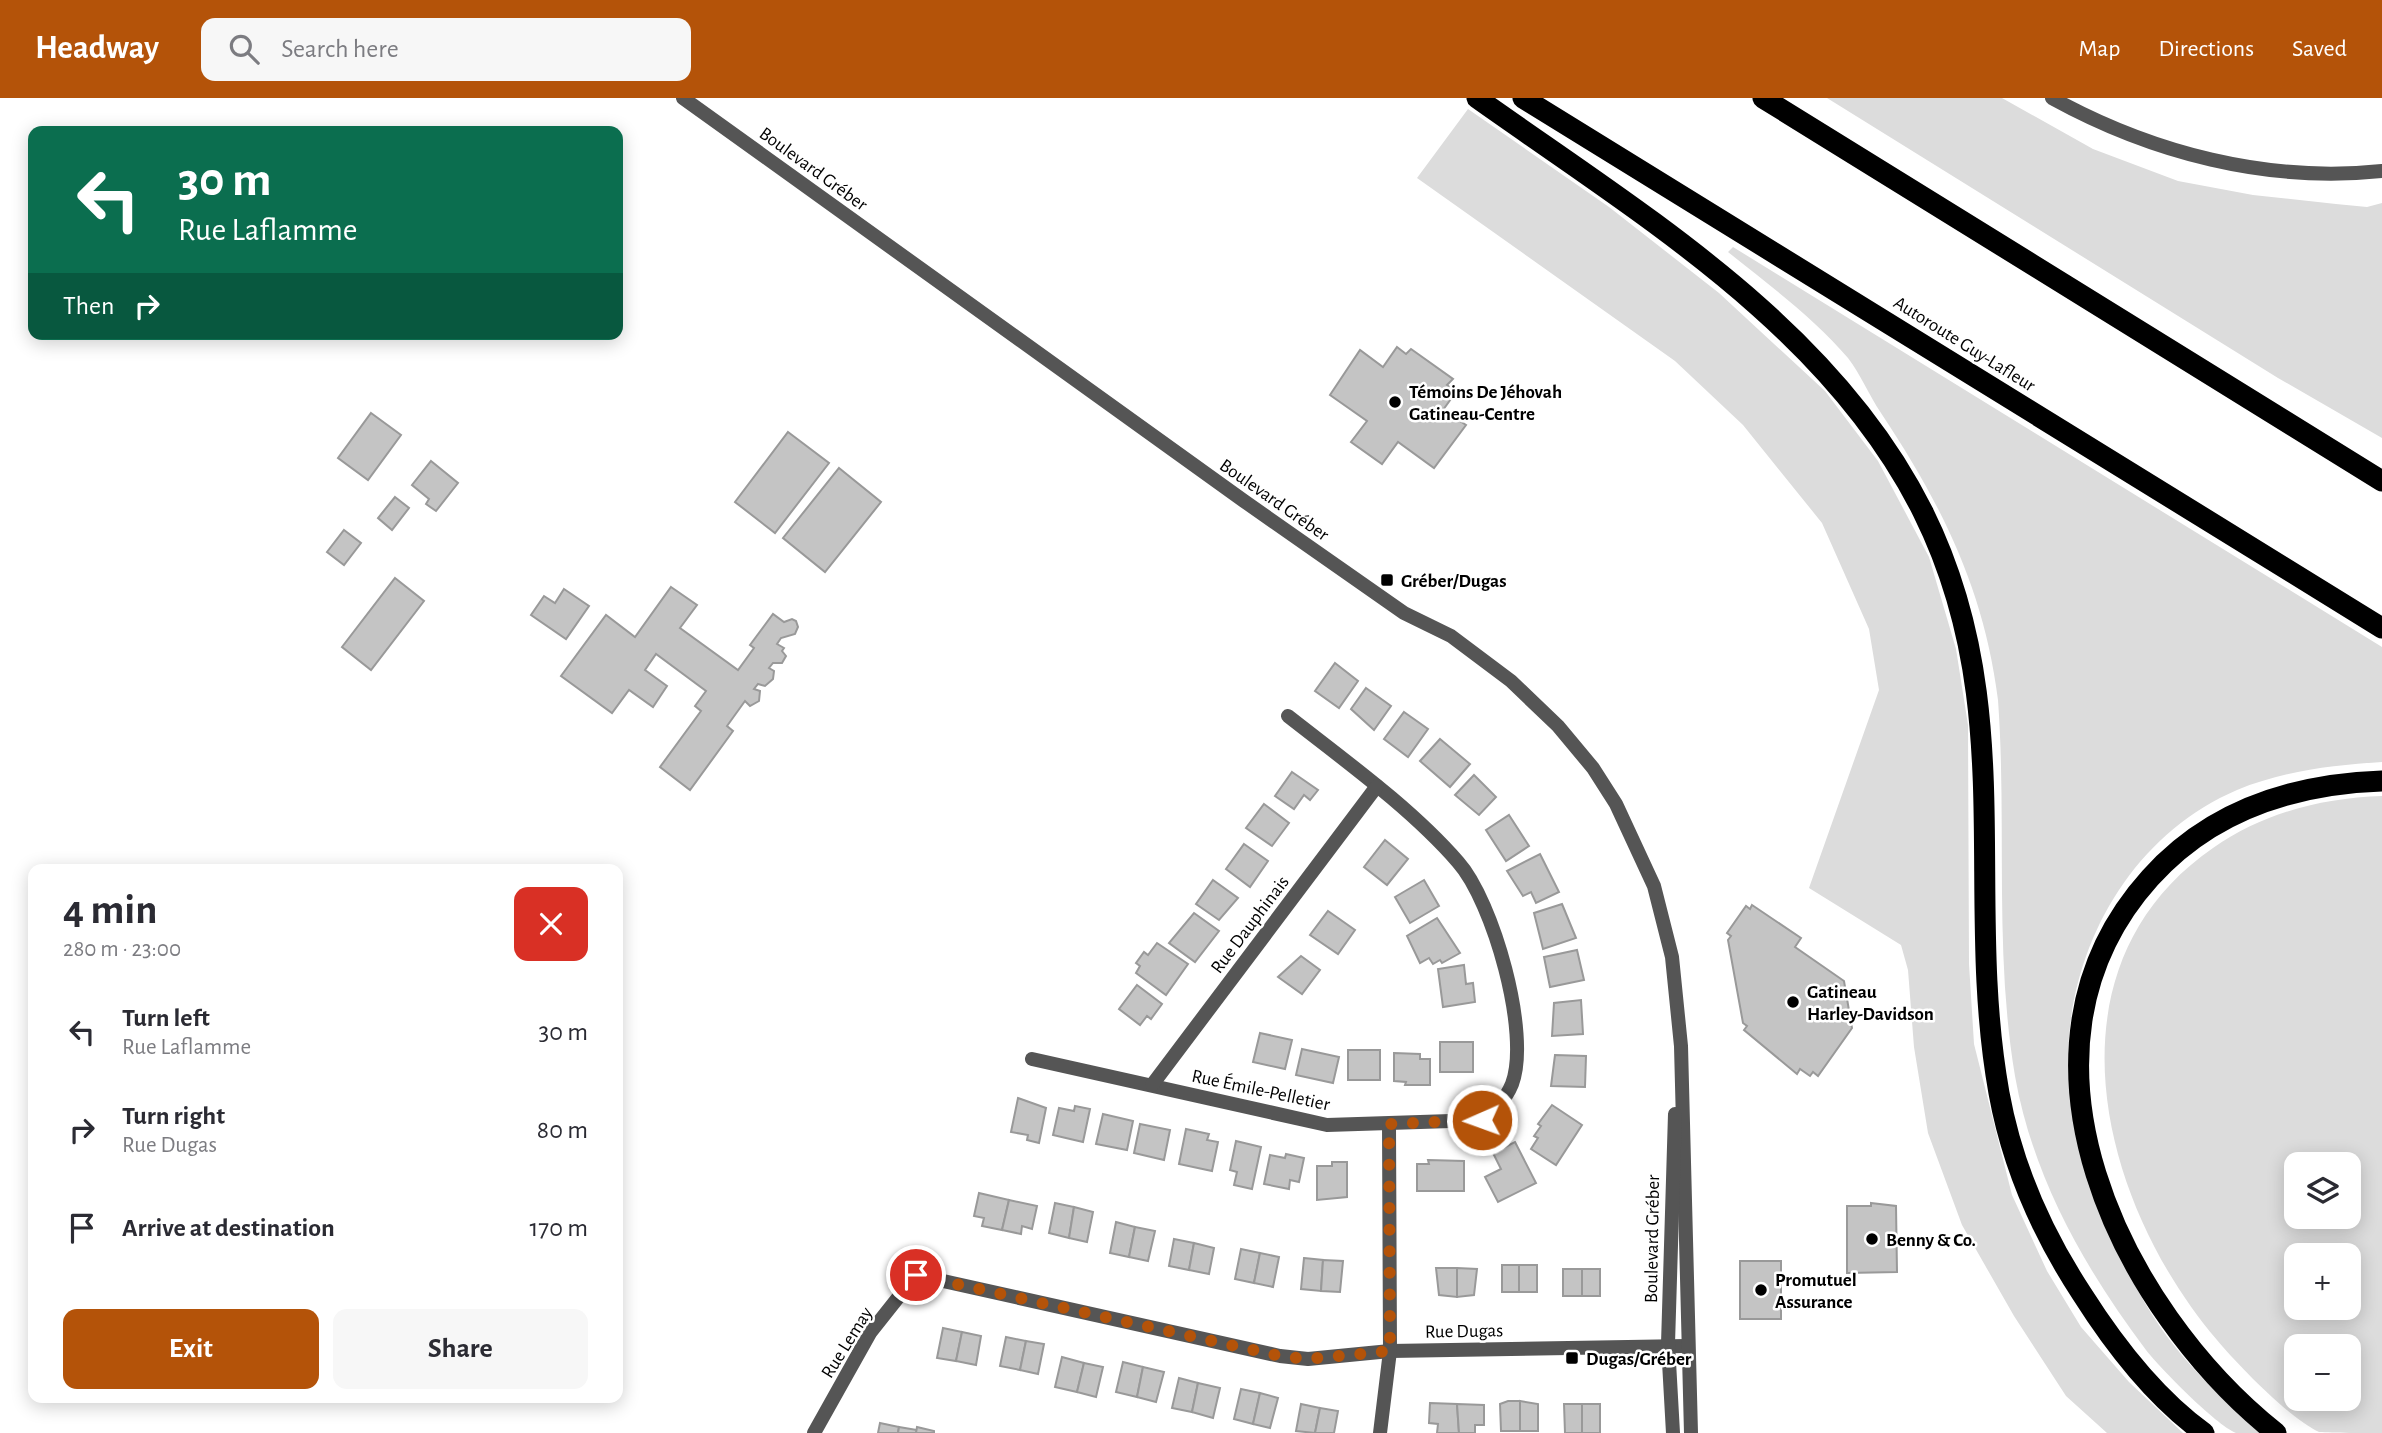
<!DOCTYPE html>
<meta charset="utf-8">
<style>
:root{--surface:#fff;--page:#f7f7f7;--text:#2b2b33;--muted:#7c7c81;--accent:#b45309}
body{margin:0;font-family:"Alegreya Sans",sans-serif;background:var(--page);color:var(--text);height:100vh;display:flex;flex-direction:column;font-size:26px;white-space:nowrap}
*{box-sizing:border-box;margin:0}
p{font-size:23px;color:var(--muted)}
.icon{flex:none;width:38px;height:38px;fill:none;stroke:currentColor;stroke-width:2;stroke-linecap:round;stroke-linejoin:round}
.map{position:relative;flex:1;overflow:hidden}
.panel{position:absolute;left:28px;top:766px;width:595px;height:539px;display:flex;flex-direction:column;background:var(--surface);border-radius:14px;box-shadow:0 4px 18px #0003}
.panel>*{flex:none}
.hud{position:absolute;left:28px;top:28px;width:595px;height:214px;border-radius:14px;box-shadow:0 4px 18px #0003;background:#0b6e4f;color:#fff;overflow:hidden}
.fabs{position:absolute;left:2284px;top:1054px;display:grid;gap:14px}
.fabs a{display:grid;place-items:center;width:77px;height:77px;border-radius:14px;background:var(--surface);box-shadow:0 4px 18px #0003;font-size:35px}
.pin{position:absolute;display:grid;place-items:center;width:60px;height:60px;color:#fff;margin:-30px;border:4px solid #fff;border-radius:50%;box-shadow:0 2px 7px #0007}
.me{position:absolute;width:77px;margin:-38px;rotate:268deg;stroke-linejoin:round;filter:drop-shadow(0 0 5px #0008)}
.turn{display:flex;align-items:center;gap:24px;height:147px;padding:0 35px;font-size:32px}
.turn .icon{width:91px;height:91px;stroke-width:2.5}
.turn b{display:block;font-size:49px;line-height:60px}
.then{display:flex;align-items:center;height:66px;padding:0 35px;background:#0003;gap:14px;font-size:26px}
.round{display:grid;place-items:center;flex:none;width:74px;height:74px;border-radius:14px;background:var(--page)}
.summary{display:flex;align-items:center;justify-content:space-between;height:119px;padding:0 35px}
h1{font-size:42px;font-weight:700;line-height:52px}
.button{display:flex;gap:14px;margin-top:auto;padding:14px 35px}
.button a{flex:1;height:80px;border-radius:14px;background:var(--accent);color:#fff;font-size:28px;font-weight:700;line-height:80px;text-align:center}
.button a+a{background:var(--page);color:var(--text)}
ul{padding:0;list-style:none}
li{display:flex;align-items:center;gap:21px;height:98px;padding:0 35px}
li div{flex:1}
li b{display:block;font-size:26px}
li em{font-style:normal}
header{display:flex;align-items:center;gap:42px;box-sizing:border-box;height:98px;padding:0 35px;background:var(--accent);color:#fff}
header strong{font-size:33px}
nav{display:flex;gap:38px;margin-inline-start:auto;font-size:24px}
.search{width:490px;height:63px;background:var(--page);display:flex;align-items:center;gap:18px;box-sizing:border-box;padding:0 24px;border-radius:14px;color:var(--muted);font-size:26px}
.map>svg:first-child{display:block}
</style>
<header>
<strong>Headway</strong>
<div class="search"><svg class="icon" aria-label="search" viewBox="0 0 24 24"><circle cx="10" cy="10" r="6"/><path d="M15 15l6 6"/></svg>Search here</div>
<nav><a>Map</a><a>Directions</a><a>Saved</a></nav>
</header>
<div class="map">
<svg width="2382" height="1335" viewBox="0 0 2382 1335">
<rect width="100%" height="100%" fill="#fff"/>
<!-- green -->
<g fill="#dcdcdc" fill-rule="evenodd">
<path d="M1827,0h175l91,51 85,32 75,14 83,9 31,3 15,-4v235l-104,-60z"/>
<path d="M1468,11l141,98 110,86 106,98 53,70 51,96 27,92 12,76 1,239 5,80 38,151 35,76 34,56 48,55 54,51h-76l-41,-37 -52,-80 -52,-91 -34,-92 -14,-86 -6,-77 -7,-25 -92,-57 70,-198 -10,-61 -47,-106 -79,-98 -68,-64 -258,-183z"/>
<path d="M1733,149l649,400v115c-49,3 -99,9 -145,28 -109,47 -171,162 -169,278 1,44 17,87 31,129 14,40 29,79 52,116 29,46 69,85 111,120 -7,0 -20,0 -26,0 -21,-9 -75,-64 -90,-83 -61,-81 -113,-172 -131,-274 -21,-124 -8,-251 -17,-376 -14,-111 -56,-195 -117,-287 -12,-18 -20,-38 -33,-55 -34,-40 -79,-73 -120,-106z"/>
<path d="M2382,698v637c-15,0 -51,0 -63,-1 -29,-13 -81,-67 -102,-92 -117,-137 -178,-372 -4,-492 50,-35 108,-50 169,-52zM2296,1066h52v52h-52zM2296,1157h52v52h-52zM2296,1248h52v52h-52z"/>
</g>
<!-- building -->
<g fill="#c4c4c4" stroke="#999" stroke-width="2">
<path d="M1397,249l9,7 5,-5 42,30 -6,6 9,7 -13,18 23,15 -32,43 -36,-26 -16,22 -31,-22 16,-21 -37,-26 30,-45 23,17z"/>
<path d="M371,315l30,22 -33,45 -30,-22z"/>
<path d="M788,334l41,31 -54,70 -40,-31z"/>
<path d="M431,363l27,22 -22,28 -10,-7 3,-5 -17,-14z"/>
<path d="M839,370l42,34 -56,70 -42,-34z"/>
<path d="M395,399l14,11 -17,22 -14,-12z"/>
<path d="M344,432l17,13 -17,22 -17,-13z"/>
<path d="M395,480l29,23 -53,69 -29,-23z"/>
<path d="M671,489l26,18 -17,23 58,42 16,-22 -4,-3 23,-31 11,8 8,-3 4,2 2,6 -3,7 -14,4 -4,6 7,4 -2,3 4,5 -4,7h-9l-4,5 5,3 -1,8 -8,7 -7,-2 -4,5 6,2 -1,10 -9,5 -5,-5 -18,25 6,5 -43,59 -30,-23 41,-56 -6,-5 11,-15 -50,-37 -11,16 22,16 -14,21 -24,-17 -17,23 -51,-37 45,-61 29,22z"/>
<path d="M564,491l25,17 -23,33 -35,-24 13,-19 11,7z"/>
<path d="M1335,565l23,18 -19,27 -24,-17z"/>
<path d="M1366,590l25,18 -17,24 -23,-21z"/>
<path d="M1404,614l24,17 -20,28 -24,-18z"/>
<path d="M1440,641l30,25 -20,23 -30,-26z"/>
<path d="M1292,674l26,18 -8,10 -6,-5 -10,14 -19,-13z"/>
<path d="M1474,677l22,22 -17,18 -24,-20z"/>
<path d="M1264,706l25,19 -17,23 -26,-18z"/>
<path d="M1509,717l20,31 -23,15 -20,-31z"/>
<path d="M1385,742l23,19 -21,26 -23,-18z"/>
<path d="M1244,746l24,17 -18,26 -24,-18z"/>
<path d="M1540,756l19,38 -23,11 -5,-11 -8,4 -16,-25z"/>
<path d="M1213,782l25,18 -19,22 -23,-16z"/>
<path d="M1424,782l15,26 -29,17 -15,-26z"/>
<path d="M1562,806l14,34 -33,11 -9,-36z"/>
<path d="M1752,807l49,33 -6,9 49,34 8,47 -34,48 -5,-4 -3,4 -10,-7 -3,5 -53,-44 3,-4 -4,-3 -15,-83 3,-4 -4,-3 19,-27 4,3z"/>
<path d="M1328,813l27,19 -17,24 -28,-19z"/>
<path d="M1194,815l25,18 -24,31 -26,-19z"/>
<path d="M1437,820l23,35 -18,10 -2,-3 -7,4 -4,-6 -9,5 -13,-27z"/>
<path d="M1157,845l31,21 -22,31 -30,-22 4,-7 -4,-3 8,-11 4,3z"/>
<path d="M1577,852l7,30 -34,7 -6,-30z"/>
<path d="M1301,858l19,14 -18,24 -24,-17z"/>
<path d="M1464,867l2,19 7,-1 2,19 -32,5 -5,-38z"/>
<path d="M1137,887l25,19 -11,15 -4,-3 -7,9 -21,-16z"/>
<path d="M1581,902l2,34 -31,2 2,-33z"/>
<path d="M1260,935l32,7 -7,29 -32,-7z"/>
<rect x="1440" y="944" width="33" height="30"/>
<path d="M1302,951l37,8 -6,26 -37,-8z"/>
<rect x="1348" y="952" width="32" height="30"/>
<path d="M1394,955l26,1v5h10v26h-25l1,-3 -12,-1z"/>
<path d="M1555,957l31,1 -1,31 -34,-1z"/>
<path d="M1018,1000l28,10 -7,35 -12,-3 1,-5 -17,-3z"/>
<path d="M1552,1007l30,20 -26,40 -25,-16 7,-11 -4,-2 7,-10 -3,-2z"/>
<path d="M1075,1008l15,3 -7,33 -30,-7 6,-27 15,3z"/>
<path d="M1103,1016l30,7 -6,29 -31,-6z"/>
<path d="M1140,1026l30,6 -6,30 -30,-7z"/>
<path d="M1186,1031l23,5 -2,6 11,2 -6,29 -33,-7z"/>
<path d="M1236,1043l25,6 -9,42 -18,-4 3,-13 -7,-2z"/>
<path d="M1515,1044l21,41 -38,19 -13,-25 16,-8 -8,-16z"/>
<path d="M1286,1056l18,4 -5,24 -9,-2 -1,9 -25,-5 6,-29 15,3z"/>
<path d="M1428,1062l36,1v30h-47v-27h12z"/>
<path d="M1332,1064h15v35l-30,3v-34h15z"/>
<path d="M979,1095l30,7 -7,30 -20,-4 2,-8 -10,-2z"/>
<path d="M1009,1102l28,6 -5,23 -10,-3 -1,8 -19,-4z"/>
<path d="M1055,1105l19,4 -5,31 -20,-5z"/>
<path d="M1871,1105l25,3 1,66 -50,1v-67h24z"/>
<path d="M1074,1109l19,5 -6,30 -18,-4z"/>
<path d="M1116,1124l19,5 -6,30 -19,-4z"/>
<path d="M1135,1129l20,4 -7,30 -19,-4z"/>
<path d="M1174,1141l20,4 -5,27 -20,-4z"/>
<path d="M1194,1145l20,5 -5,26 -20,-4z"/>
<path d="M1241,1151l19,4 -6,30 -19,-4z"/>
<path d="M1260,1155l19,4 -6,30 -19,-4z"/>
<path d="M1304,1160l19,2 -2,31 -20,-2z"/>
<path d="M1323,1162l20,1 -3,31 -19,-1z"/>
<rect x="1740" y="1163" width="41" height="58"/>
<rect x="1502" y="1167" width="17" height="27"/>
<rect x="1519" y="1167" width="18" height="27"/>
<path d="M1436,1170h21v29l-18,-2z"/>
<path d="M1457,1170l20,1 -3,26 -17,2z"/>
<rect x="1563" y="1171" width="19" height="27"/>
<rect x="1582" y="1171" width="18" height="27"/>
<path d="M943,1230l19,4 -6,29 -19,-3z"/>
<path d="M962,1234l19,4 -5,29 -20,-4z"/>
<path d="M1006,1239l20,4 -6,29 -20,-4z"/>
<path d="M1026,1243l18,3 -6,30 -18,-4z"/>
<path d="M1062,1259l22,6 -7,29 -22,-5z"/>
<path d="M1123,1264l20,5 -6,30 -21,-5z"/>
<path d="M1084,1265l19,4 -7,30 -19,-5z"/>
<path d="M1143,1269l21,5 -8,30 -19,-5z"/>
<path d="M1179,1280l19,5 -6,29 -20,-4z"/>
<path d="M1198,1285l22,5 -7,30 -21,-6z"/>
<path d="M1241,1291l19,4 -7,31 -19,-5z"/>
<path d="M1260,1295l18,5 -8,30 -17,-4z"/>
<path d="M1508,1303h12v30h-19l-1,-27z"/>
<path d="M1520,1303l18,3v27h-18z"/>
<path d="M1430,1305l27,1 2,29h-22l1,-9 -9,-1z"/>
<path d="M1301,1306l19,4 -5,25 -19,-2z"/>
<path d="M1457,1306l27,1v20h-9v8h-16z"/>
<path d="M1564,1306h18v29h-17z"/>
<rect x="1582" y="1306" width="18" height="29"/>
<path d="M1320,1310l18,3 -4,22h-19z"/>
<path d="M880,1325l19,4 -1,6h-20z"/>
<path d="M899,1329l18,3 -1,3h-18z"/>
<path d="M917,1329l17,4v2h-18z"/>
</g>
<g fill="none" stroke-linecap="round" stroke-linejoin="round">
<!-- minor -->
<g stroke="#555" stroke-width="14">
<path d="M1032,961l295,66 155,-5c13,-11 23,-19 30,-36 19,-50 -19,-183 -54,-222 -47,-54 -114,-102 -170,-146"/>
<path d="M1152,987l225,-299"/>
<path d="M814,1335l56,-100 46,-58 364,81 28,3 82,-8 297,-5"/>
<path d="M1380,1335l10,-82 -1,-227"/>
</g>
<!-- tertiary -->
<g stroke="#555" stroke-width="14">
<path d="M683,0l561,403 160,112 47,23 60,45 47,45 35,42 23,36 38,82 18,71 9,89 10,387"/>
<path d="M2052,0c100,55 215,85 330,73"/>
<path d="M1673,1335l-5,-89 7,-230"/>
</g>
<!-- motorway -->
<g stroke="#000" stroke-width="21">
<path d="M1477,0c163,116 354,229 446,414 97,195 40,380 76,581 13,72 43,140 83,201 33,52 72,103 122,139"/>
<path d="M1523,0l859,530"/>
<path d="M1763,0l619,383"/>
<path d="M2276,1335c-156,-124 -282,-382 -126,-555 60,-67 143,-94 232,-97"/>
</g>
</g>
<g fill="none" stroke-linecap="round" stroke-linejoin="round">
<!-- route -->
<path stroke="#b45309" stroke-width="12" stroke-dasharray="0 21.6" d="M916,1177l364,81 28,3 82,-8 -1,-227 93,-4"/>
</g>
<!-- markers -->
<g fill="#000" stroke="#fff" stroke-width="2.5">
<circle cx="1395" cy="304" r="7"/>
<rect x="1380" y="475" width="14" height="14" rx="3.5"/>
<circle cx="1793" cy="904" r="7"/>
<circle cx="1872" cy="1141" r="7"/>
<circle cx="1761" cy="1192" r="7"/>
<rect x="1565" y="1253" width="14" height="14" rx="3.5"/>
</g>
<g text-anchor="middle" stroke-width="5" stroke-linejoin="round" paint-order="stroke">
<!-- street labels -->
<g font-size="19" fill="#000" stroke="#fff">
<text transform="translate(814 70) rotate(36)" y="7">Boulevard Gréber</text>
<text transform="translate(1965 245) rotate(32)" y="7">Autoroute Guy-Lafleur</text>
<text transform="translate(1275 401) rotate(35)" y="7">Boulevard Gréber</text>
<text transform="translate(1249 826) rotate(-53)" y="7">Rue Dauphinais</text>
<text transform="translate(1261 991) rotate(12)" y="7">Rue Émile-Pelletier</text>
<text transform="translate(1651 1141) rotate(-89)" y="7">Boulevard Gréber</text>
<text transform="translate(1464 1232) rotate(-1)" y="7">Rue Dugas</text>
<text transform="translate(846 1244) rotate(-58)" y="7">Rue Lemay</text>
</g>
<!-- poi labels -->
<g font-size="19" font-weight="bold" fill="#000" stroke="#fff" text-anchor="start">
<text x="1409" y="300">Témoins De Jéhovah<tspan x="1409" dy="22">Gatineau-Centre</tspan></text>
<text x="1401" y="489">Gréber/Dugas</text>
<text x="1807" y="900">Gatineau<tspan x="1807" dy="22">Harley-Davidson</tspan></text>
<text x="1886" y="1148">Benny &amp; Co.</text>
<text x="1775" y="1188">Promutuel<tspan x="1775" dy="22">Assurance</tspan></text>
<text x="1586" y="1267">Dugas/Gréber</text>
</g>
</g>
</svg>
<div class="fabs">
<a><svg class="icon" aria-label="layers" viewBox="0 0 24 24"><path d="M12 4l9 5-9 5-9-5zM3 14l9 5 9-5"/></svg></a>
<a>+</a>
<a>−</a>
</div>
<div class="pin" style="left:916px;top:1177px;background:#d93025"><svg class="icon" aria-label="arrive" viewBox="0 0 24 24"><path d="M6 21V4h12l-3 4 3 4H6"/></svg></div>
<svg class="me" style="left:1482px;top:1022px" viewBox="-20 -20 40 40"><circle r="17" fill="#b45309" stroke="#fff" stroke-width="3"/><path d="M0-11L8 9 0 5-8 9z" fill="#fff"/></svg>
<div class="hud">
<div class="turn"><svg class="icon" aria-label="left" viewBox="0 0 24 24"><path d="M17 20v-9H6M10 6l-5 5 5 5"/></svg><div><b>30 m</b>Rue Laflamme</div></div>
<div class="then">Then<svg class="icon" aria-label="right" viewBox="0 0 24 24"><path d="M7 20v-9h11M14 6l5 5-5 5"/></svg></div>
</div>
<section class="panel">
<div class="summary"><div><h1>4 min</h1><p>280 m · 23:00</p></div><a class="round" style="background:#d93025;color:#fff"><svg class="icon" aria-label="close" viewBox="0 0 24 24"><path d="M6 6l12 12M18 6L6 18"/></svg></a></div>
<ul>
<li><svg class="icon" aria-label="left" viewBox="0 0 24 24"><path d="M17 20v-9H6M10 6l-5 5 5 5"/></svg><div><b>Turn left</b><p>Rue Laflamme</p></div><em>30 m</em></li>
<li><svg class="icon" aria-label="right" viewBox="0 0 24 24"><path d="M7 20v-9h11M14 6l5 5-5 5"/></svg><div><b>Turn right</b><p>Rue Dugas</p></div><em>80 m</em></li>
<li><svg class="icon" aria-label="arrive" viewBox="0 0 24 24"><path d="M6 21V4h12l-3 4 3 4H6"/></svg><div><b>Arrive at destination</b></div><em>170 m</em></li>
</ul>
<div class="button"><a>Exit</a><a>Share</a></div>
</section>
</div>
